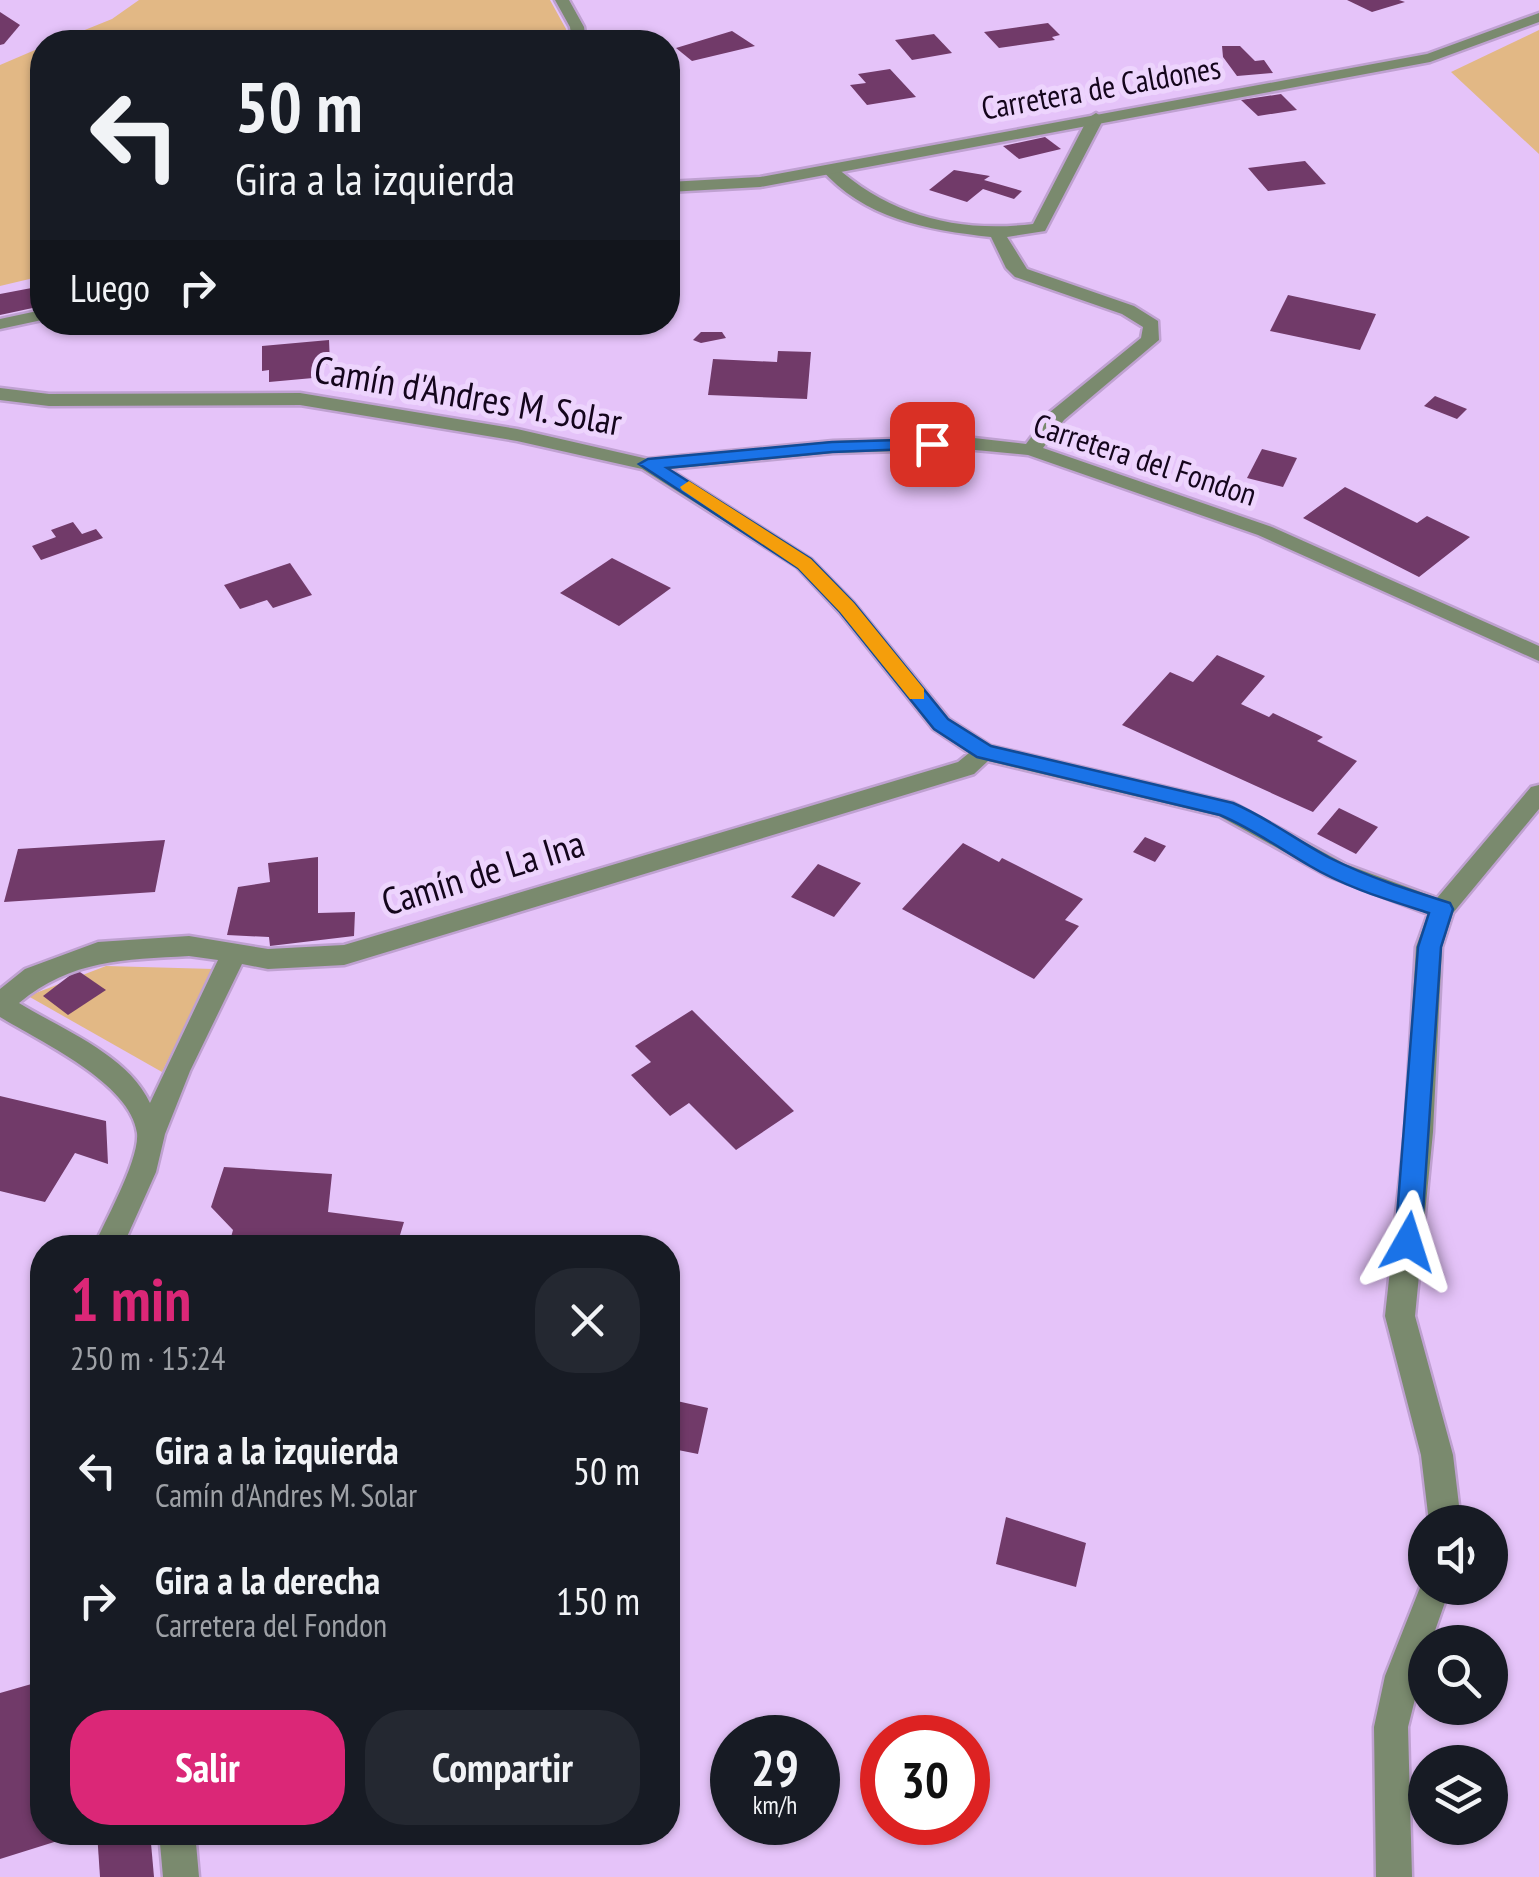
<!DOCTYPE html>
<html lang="es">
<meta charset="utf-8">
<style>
:root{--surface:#171b24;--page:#242831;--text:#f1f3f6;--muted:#9ea1a6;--accent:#db2777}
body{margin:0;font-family:"PT Sans Narrow",sans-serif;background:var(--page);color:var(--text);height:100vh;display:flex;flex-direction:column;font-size:38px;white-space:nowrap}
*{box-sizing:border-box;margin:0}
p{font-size:32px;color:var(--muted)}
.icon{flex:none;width:55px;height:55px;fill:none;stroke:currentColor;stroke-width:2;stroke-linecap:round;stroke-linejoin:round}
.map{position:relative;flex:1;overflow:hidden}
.sheet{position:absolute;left:30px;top:1235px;width:650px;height:610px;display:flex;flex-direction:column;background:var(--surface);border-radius:40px;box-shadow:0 2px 8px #0004}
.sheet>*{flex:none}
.guide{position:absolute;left:30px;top:30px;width:650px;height:305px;border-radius:40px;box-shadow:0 2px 8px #0004;background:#171b24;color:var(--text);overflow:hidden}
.buttons{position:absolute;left:1408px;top:1505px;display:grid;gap:20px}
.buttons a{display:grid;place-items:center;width:100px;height:100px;border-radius:50%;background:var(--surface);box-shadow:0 2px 8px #0004;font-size:50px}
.speed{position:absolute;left:710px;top:1715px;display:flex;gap:20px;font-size:50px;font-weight:700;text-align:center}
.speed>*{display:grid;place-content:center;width:130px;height:130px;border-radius:50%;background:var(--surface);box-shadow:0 2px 8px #0004;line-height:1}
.speed small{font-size:25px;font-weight:400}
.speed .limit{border:15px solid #d22;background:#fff;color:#111}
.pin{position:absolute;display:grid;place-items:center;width:85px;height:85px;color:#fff;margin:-42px;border-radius:20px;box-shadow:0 5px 15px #0006}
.me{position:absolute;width:110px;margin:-55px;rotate:6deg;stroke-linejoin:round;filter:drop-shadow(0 0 8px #0008)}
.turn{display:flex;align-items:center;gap:35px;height:210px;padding:0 40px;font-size:45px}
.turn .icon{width:130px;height:130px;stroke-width:2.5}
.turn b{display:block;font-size:70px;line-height:85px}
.then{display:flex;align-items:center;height:95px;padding:0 40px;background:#0003;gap:20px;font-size:38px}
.round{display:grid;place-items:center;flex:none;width:105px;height:105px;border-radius:40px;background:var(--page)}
.head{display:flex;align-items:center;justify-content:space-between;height:170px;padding:0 40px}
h1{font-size:60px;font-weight:600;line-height:75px;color:var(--accent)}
.cta{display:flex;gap:20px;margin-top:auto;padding:20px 40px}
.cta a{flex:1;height:115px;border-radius:40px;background:var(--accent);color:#fff;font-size:40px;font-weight:600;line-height:115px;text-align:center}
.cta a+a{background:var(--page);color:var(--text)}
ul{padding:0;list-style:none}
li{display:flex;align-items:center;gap:30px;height:130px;padding:0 40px}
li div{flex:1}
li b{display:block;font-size:38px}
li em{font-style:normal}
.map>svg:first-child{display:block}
</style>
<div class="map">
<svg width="1539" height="1877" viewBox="0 0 1539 1877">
<rect width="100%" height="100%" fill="#e5c3f9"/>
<!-- green -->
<g fill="#e2b885">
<path d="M139,0h411l16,29 2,13h-513l57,-23z"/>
<path d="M1539,30v124l-88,-82z"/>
<path d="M42,47v229l-42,10v-221z"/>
<path d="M106,966l108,3 -52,103 -134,-76z"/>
</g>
<!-- building -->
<g fill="#713a69">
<path d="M1347,0h52l6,2 -33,10z"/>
<path d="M0,12l20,13 -16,19 -4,1z"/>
<path d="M1048,23l12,12 -8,2 3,3 -56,8 -15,-16z"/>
<path d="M732,31l23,15 -63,15 -16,-13z"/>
<path d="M934,34l18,19 -40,7 -17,-20z"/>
<path d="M1222,46h18l15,15 9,-1 9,13 -36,3 -14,-19z"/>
<path d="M890,69l26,28 -49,8 -17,-20 16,-2 -8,-9z"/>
<path d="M1281,94l16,16 -39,6 -17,-16z"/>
<path d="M1045,137l16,12 -42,10 -16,-13z"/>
<path d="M1305,161l21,23 -58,7 -20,-23z"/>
<path d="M954,170l36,6 -6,4 38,11 -8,8 -31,-10 -16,13 -38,-12z"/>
<path d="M42,286v20l-42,9v-21z"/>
<path d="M1288,295l88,19 -16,36 -90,-19z"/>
<path d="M701,332h21l4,6 -25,5 -8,-3z"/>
<path d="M329,340l1,24 -6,1v12l-55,5v-12l-7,1v-25z"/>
<path d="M778,351l33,1 -4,47 -99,-4 5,-36 64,3z"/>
<path d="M1435,396l32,13 -10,10 -33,-13z"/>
<path d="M1262,449l35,9 -14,29 -36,-9z"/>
<path d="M1345,487l72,36 10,-7 43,21 -51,40 -116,-59z"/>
<path d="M73,522l9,12 14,-5 7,9 -62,22 -9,-14 24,-9 -5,-7z"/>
<path d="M612,558l59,30 -52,38 -59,-33z"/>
<path d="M290,563l22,32 -39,13 -6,-8 -27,9 -16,-24z"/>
<path d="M1217,655l48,21 -24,28 28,13 4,-4 50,24 -6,4 40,20 -44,51 -191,-87 48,-53 23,10z"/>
<path d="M1339,808l39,19 -22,27 -39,-20z"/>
<path d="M1145,837l21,9 -11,16 -22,-10z"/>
<path d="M165,840l-10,52 -151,10 14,-53z"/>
<path d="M963,843l36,19 3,-4 81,41 -18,21 14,6 -45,53 -132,-70z"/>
<path d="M318,857v56l37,-1 -1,24 -84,10 -1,-9 -42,-2 11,-48 32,-5 -2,-19z"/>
<path d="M818,864l43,19 -27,34 -43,-20z"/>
<path d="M77,970l29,20 -38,25 -25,-19z"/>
<path d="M692,1010l102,101 -58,39 -47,-47 -19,13 -39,-41 20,-13 -16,-16z"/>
<path d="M0,1096l106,25 2,43 -33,-11 -30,49 -45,-11z"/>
<path d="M224,1167l108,7 -4,38 76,10 -8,26h-168l5,-18 -22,-23z"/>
<path d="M543,1235l51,11v2h-56z"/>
<path d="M668,1399l40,9 -10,46 -30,-6z"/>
<path d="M1006,1517l80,26 -10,44 -80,-23z"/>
<path d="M42,1681v151l41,1 -83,26v-166z"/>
<path d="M97,1832h53l4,45h-54z"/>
</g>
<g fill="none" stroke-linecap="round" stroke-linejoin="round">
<defs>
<g id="minor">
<path d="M555,0h14l15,27 2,15h-14l-2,-15z"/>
<path d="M1096,113l8,5 -59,113 -38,6 20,32 107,37 24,15 1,19 -95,80 -21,28 229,79 267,119v15l-281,-126 -230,-80 -63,-6 -132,4 -164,16 142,90 43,44 95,116 42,27 242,57 112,61 92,34 94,-111 8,-2v24l-86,104 -11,34 -9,185 -18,184 38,139 8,67h-32l-8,-67 -36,-139 20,-184 11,-185 12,-33 -100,-38 -109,-60 -231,-55 -14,13 -630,191 -76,4 -26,-5 -52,107 -25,63 -9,38 -34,76h-29c11,-25 47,-89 44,-115 -6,-50 -98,-92 -137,-116v-28l25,-20 73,-27 91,-6 79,13 76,-4 614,-183 11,-9 -36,-24 -93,-116 -43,-46 -155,-98 -125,-28 -217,-36 -251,1 -49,-6v-12l49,6 251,-1 217,36 131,30 185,-18 132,-4 61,7 24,-32 91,-74 2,-11 -21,-13 -107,-37 -9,-9 -15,-31c-64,-7 -127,-18 -171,-69l14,-3c56,51 124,68 199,59l55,-106zM189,956l29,4 -68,143c-22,-48 -87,-73 -131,-100 53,-44 105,-43 170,-47z"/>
<path d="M1425,1575v13h25l-19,54h-6v17l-17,68 4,150h-36l-2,-150 11,-51z"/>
<path d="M159,1832h36l4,45h-36z"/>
</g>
<g id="tertiary">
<path d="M1539,13v9l-109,40 -670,125 -92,5v-10l92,-5 667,-123z"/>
<path d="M42,310v10l-42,9v-10z"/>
</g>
</defs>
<!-- minor casing -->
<use href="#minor" stroke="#bfa1d1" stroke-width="5"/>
<!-- tertiary casing -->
<use href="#tertiary" stroke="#bfa1d1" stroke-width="5"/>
<!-- minor -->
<use href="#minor" fill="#7a8a6e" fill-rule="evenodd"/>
<!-- tertiary -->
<use href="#tertiary" fill="#7a8a6e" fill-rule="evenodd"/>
</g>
<!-- route -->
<path fill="#1a73e8" stroke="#114b97" stroke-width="2.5" d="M932,439l8,5 -2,4 -106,4 -165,16 144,91 43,44 94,116 43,27 242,57c35,15 63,37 97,55 38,19 79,32 120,45l3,6 -12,38 -20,295 -4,8 -9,4 -9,-4 -4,-8 23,-295 11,-34c-40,-13 -82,-25 -119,-47 -31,-18 -57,-37 -90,-51l-243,-58 -43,-28 -94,-117 -42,-44 -159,-104 9,-5 184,-17z"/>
<!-- slow -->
<path fill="#f59e0b" d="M689,481l122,78 43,44 70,86v10h-14l-70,-87 -42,-44 -116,-78 -2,-3z"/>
<g text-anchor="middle" stroke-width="10" stroke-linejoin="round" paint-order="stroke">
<!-- far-street labels -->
<g font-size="32" fill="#14051c" stroke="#edd4fd">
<text transform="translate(1101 88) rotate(-10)" y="11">Carretera de Caldones</text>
<text transform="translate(1145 460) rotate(18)" y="11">Carretera del Fondon</text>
</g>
<!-- street labels -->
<g font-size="38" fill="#14051c" stroke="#edd4fd">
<text transform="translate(468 396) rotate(10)" y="13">Camín d'Andres M. Solar</text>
<text transform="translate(483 873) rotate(-17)" y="13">Camín de La Ina</text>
</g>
</g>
</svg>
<div class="buttons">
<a><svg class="icon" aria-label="sound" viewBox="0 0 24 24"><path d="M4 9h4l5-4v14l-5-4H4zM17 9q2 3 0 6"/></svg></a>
<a><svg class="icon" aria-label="search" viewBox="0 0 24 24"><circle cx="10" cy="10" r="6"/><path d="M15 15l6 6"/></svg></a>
<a><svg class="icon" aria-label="layers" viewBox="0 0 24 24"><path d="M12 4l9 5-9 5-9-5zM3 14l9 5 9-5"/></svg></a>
</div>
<div class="speed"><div>29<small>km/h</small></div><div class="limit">30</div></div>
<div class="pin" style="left:932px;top:444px;background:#d93025"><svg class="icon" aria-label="arrive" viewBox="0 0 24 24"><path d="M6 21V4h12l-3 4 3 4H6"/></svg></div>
<svg class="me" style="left:1408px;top:1242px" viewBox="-20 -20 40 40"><path d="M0-17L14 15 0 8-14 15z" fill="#1a73e8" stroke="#fff" stroke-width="4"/></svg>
<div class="guide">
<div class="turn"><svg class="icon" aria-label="left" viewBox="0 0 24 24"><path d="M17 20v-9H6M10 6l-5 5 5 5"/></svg><div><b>50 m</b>Gira a la izquierda</div></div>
<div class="then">Luego<svg class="icon" aria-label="right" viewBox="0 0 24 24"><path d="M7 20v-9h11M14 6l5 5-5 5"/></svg></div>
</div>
<section class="sheet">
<div class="head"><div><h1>1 min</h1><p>250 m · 15:24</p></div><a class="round"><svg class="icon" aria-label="close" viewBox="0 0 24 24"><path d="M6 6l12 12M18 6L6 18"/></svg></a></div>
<ul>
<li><svg class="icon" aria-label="left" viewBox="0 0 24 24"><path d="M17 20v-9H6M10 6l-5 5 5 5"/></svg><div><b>Gira a la izquierda</b><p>Camín d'Andres M. Solar</p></div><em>50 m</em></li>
<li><svg class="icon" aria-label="right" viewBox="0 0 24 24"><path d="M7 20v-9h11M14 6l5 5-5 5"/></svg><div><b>Gira a la derecha</b><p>Carretera del Fondon</p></div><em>150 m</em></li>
</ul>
<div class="cta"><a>Salir</a><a>Compartir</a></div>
</section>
</div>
